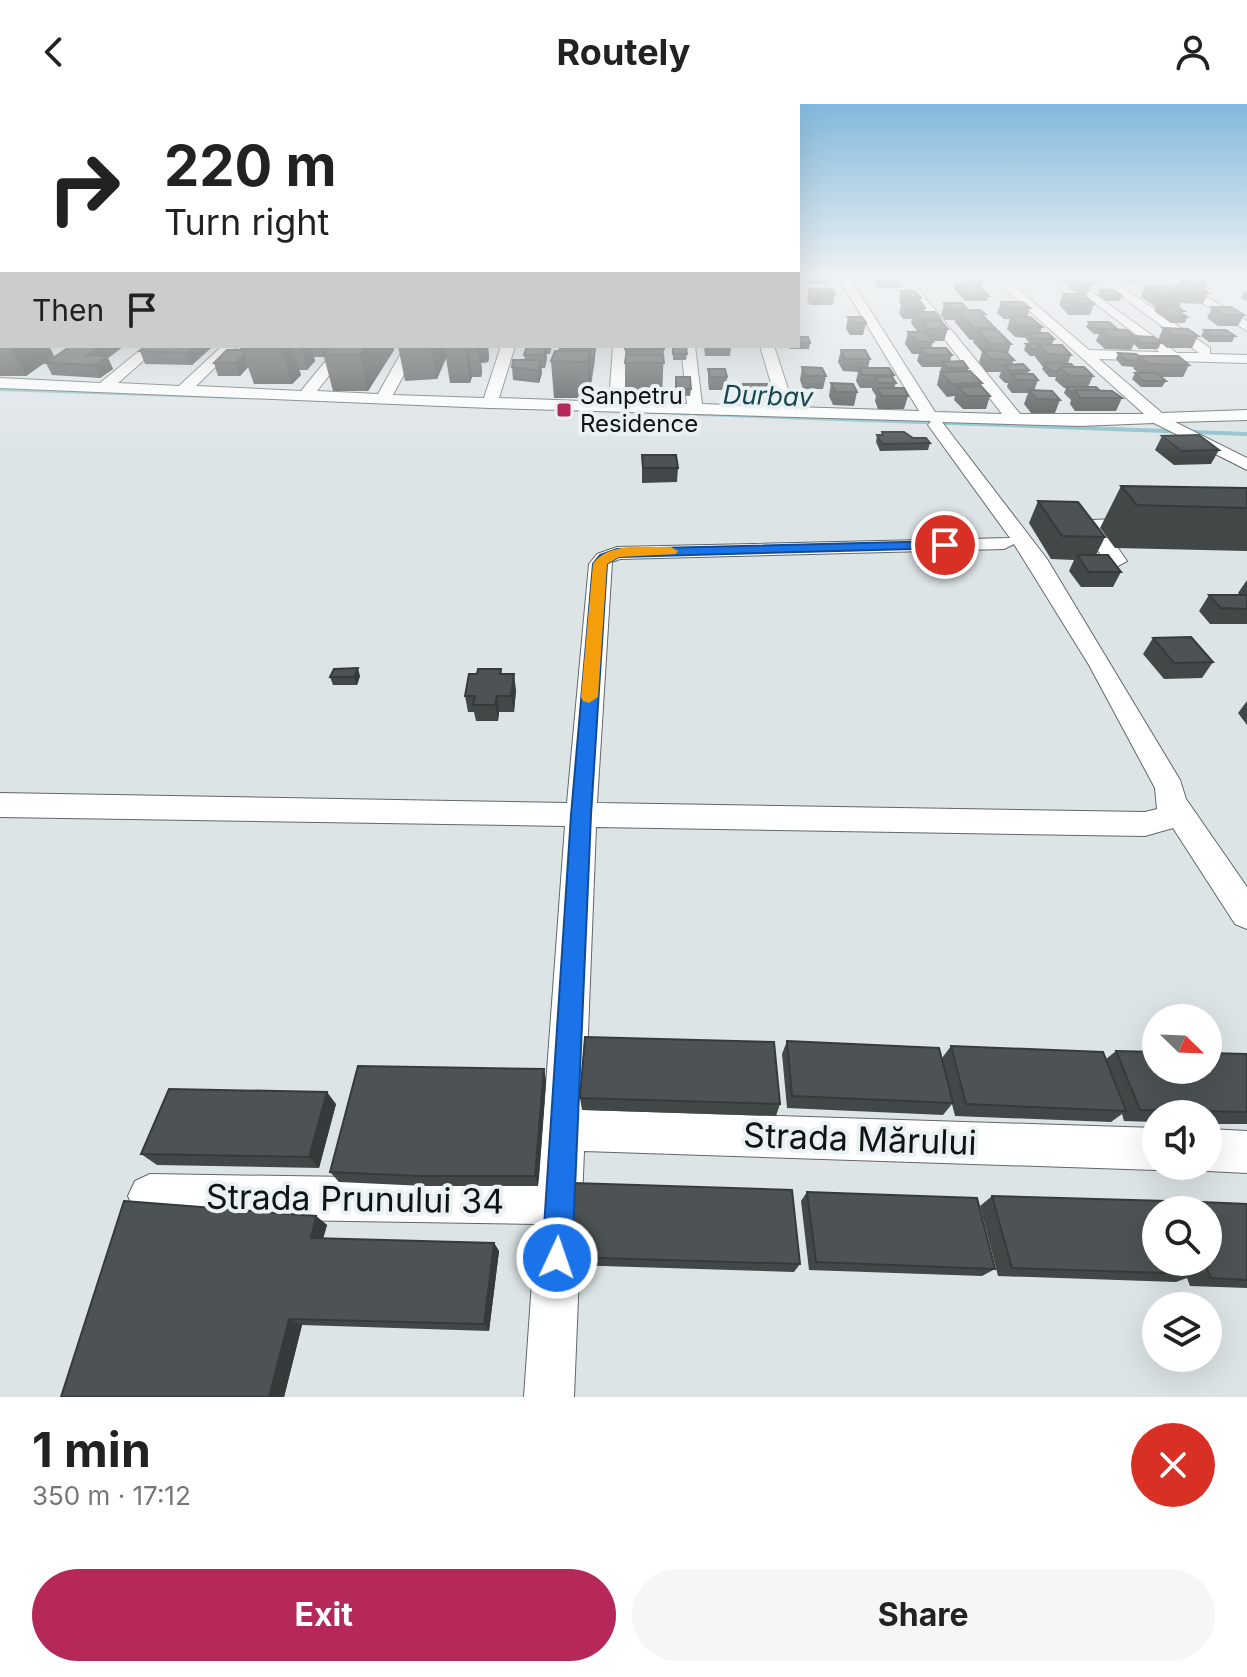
<!DOCTYPE html>
<meta charset="utf-8">
<style>
:root{--surface:#fff;--page:#f6f6f6;--text:#222;--muted:#767676;--accent:#b62859}
body{margin:0;font-family:Inter,sans-serif;background:var(--page);color:var(--text);height:100vh;display:flex;flex-direction:column;font-size:30px;white-space:nowrap}
*{box-sizing:border-box;margin:0}
p{font-size:26px;color:var(--muted)}
.icon{flex:none;width:44px;height:44px;fill:none;stroke:currentColor;stroke-width:2;stroke-linecap:round;stroke-linejoin:round}
.map{position:relative;height:1293px;overflow:hidden}
.side{display:flex;flex-direction:column;background:var(--surface);flex:1}
.side>*{flex:none}
.top-card{position:absolute;left:0px;top:0px;width:800px;height:244px;box-shadow:0 8px 32px #0002;background:#fff;color:var(--text);overflow:hidden}
.needle{width:52px;rotate:113deg}
.buttons{position:absolute;left:1142px;top:900px;display:grid;gap:16px}
.buttons a{display:grid;place-items:center;width:80px;height:80px;border-radius:50%;background:var(--surface);box-shadow:0 8px 32px #0002;font-size:40px}
.pin{position:absolute;display:grid;place-items:center;width:68px;height:68px;color:#fff;margin:-34px;border:4px solid #fff;border-radius:50%;box-shadow:0 2px 8px #0007}
.me{position:absolute;width:88px;margin:-44px;rotate:3deg;stroke-linejoin:round;filter:drop-shadow(0 0 6px #0008)}
.turn{display:flex;align-items:center;gap:28px;height:168px;padding:0 32px;font-size:36px}
.turn .icon{width:104px;height:104px;stroke-width:2.5}
.turn b{display:block;font-size:56px;line-height:68px}
.then{display:flex;align-items:center;height:76px;padding:0 32px;background:#0003;gap:16px;font-size:30px}
.round{display:grid;place-items:center;flex:none;width:84px;height:84px;border-radius:42px;background:var(--page)}
.summary{display:flex;align-items:center;justify-content:space-between;height:136px;padding:0 32px}
h1{font-size:48px;font-weight:700;line-height:60px}
.primary-button{display:flex;gap:16px;margin-top:auto;padding:16px 32px}
.primary-button a{flex:1;height:92px;border-radius:48px;background:var(--accent);color:#fff;font-size:32px;font-weight:700;line-height:92px;text-align:center}
.primary-button a+a{background:var(--page);color:var(--text)}
header{display:flex;justify-content:space-between;align-items:center;height:104px;padding:0 32px;background:var(--surface);font-size:36px;font-weight:700}
.map>svg:first-child{display:block}
</style>
<header><svg class="icon" aria-label="back" viewBox="0 0 24 24"><path d="M15 5l-7 7 7 7"/></svg>Routely<svg class="icon" aria-label="person" viewBox="0 0 24 24"><circle cx="12" cy="8" r="4"/><path d="M4 21q1-7 8-7t8 7"/></svg></header>
<div class="map">
<svg width="1247" height="1293" viewBox="0 0 1247 1293">
<rect width="100%" height="100%" fill="#dde4e6"/>
<g fill="none" stroke-linecap="round" stroke-linejoin="round">
<!-- stream -->
<g stroke="#8ac0cc" stroke-width="4">
<path d="M0,285l234,8"/>
<path d="M674,309l573,21"/>
</g>
<defs>
<g id="minor">
<path d="M838,173h11l86,135 67,2 -105,-137h11l112,137h124l-152,-137h12l85,73 70,2 -84,-64 -2,-2 6,-3 98,70h22l-104,-76h13l102,71v6l37,1v8l-148,-4 63,54 85,-3v10l-72,2 72,36v12l-93,-47 -74,3 -138,-4 105,137 133,221 6,19 61,88v42l-12,-5 -62,-96 -28,8 -549,-9 -11,283 571,18v38h10l-10,4 -572,-19 -10,246h-50l12,-173 -386,-6 -15,-7 -7,-15 7,-15 15,-7 389,6 26,-354 -565,-9v-24l567,10 22,-239 8,-10 20,-7 393,-9 -82,-113 3,-4 -441,-13 -490,-20v-10l100,5 45,-37h15l-42,37 61,3 43,-40h15l-41,40 105,5 37,-45h14l-35,45 61,3 27,-48h14l-26,49 91,3 17,-52h14l-16,52 110,4 4,-56h14l-3,56 63,2 -6,-58h14l7,58 76,3 -18,-61h14l20,61 125,4zM1014,440l75,121 66,123 2,21 -12,3 -548,-9 15,-241 8,-3 384,-10z"/>
<path d="M1161,173h13l73,44v10z"/>
<path d="M2,194v8l-2,1v-8z"/>
<path d="M1140,414l10,6 -3,4 -41,3 21,30 -11,6 -8,-1 -26,-40 10,-6z"/>
<path d="M1208,1025l39,2v42l-39,-2 -12,-5h12z"/>
</g>
</defs>
<!-- minor casing -->
<use href="#minor" stroke="#616869" stroke-width="2"/>
<!-- minor -->
<use href="#minor" fill="#fff" fill-rule="evenodd"/>
</g>
<!-- wall -->
<g fill="#424748" fill-rule="evenodd">
<path d="M802,173h27l-1,7h-21z"/>
<path d="M876,173h27l-3,11h-22l-3,-6z"/>
<path d="M1056,173h44l2,2 -2,5h-8l-5,11h-3l10,9 -4,11h-21l-10,-10 4,-11h14l-8,-6 1,-4h-7l-8,-6z"/>
<path d="M1117,173h48l-2,5h-16l-5,-3 -2,3h-16z"/>
<path d="M1182,173h14l11,7 -2,6h-2l5,3 -5,11 -22,-1 -2,4h-1l6,4 -2,3 5,3 -2,6h-14l-17,-12 2,-4 -15,-10 4,-11 29,3 2,-4h8l-4,-3z"/>
<path d="M964,174l20,4 -2,5h-2l9,9 -2,5h-22l-11,-13 1,-5h8z"/>
<path d="M809,185l26,5 -2,11h-23l-3,-5z"/>
<path d="M1100,186l22,6 -2,5h-14l-8,-6z"/>
<path d="M901,187l20,7 -1,4 5,6 -1,4 17,8 -1,1 8,8 -4,12h-12l1,1 -2,6 21,7 -2,6 18,7 -1,3 15,12 -1,3 9,10 -4,13h-23l-9,-9 1,-4 -8,1 -10,-12 4,-18h-19l-5,-6 2,-7h-7l-7,-10 3,-12h11v-1h-2l-6,-8 1,-4h-9l-4,-6 2,-8 -2,-3z"/>
<path d="M1244,188h3v9l-6,-3z"/>
<path d="M1001,198l29,6 -3,9 15,10 -2,6 14,6 -2,6 19,10 -3,8 25,13 -5,11 34,11 -6,13h-41l-5,-7 1,-4 -7,-7 2,-5h-2l-9,-8 1,-3h-7l-7,-8 1,-2 -8,-10v-1h-5l-6,-6 2,-6h4l-4,-5v-1l-11,-1 -8,-8 3,-10h-6l-7,-6z"/>
<path d="M944,199l23,6v1l18,4 -1,3 11,11v2l16,14 -3,9 6,7 -2,4 17,6 -1,4 10,6 -4,11 26,9 -5,13h-24l-7,-9 4,-11h-16l-5,-6 1,-4h-3l-6,-6 2,-5h-15l-7,-10 3,-10 -9,-10 1,-2h-4l-15,-18v-2h-10l-4,-5z"/>
<path d="M1212,203l32,8 -6,11h-20l-11,-8z"/>
<path d="M848,213l18,6 -3,12h-13l-4,-6z"/>
<path d="M1089,218l28,7 17,7 27,7 -3,6h-19l-5,-5 -3,6 -26,-1 -9,-8 3,-7h-5l-8,-7z"/>
<path d="M2,223v19h47l5,10 -28,20h-26v-48z"/>
<path d="M1163,224l35,8 -6,12h-25l-9,-8z"/>
<path d="M1204,226l31,6 -3,6h-23l-8,-6z"/>
<path d="M798,233l12,6 -1,6h-19l-1,-3h9z"/>
<path d="M71,242h53l-16,12 5,11 -13,9 -48,-3 -6,-12z"/>
<path d="M147,242h66l-21,19 -47,-1 -5,-13z"/>
<path d="M243,242h150l1,4 -26,41h-35l-9,-34h-10l1,4 -8,9h-8l2,5 -9,9h-38l-6,-17 -8,9h-22l-4,-13 29,-13z"/>
<path d="M398,242h90l1,12 -1,4 -7,1 1,9 -1,5h-9l-2,6h-20l-4,-25 -9,21 -32,2z"/>
<path d="M527,242h25l-2,8h-4l-1,14h-4l1,5 -3,10 -26,-3 -1,-13 13,-7 -1,-5z"/>
<path d="M625,242h39l-2,54h-37z"/>
<path d="M673,242l14,8 -1,6h-13z"/>
<path d="M704,242h27l-1,10h-25z"/>
<path d="M595,244v12l-6,38h-35l-3,-37z"/>
<path d="M841,246l29,9 -2,9 26,7 -1,4 3,4 -2,5 14,8 -4,13h-26l-3,-8 1,-5 -4,-6v-2h-12l-4,-7 2,-9 -15,-1 -5,-9z"/>
<path d="M1118,249l21,3 50,9 -6,12h-22l5,4 -4,6h-21l-9,-8 3,-6h3l-5,-5 1,-1 -12,-1 -6,-7z"/>
<path d="M802,263l24,9 -3,13h-20l-3,-9z"/>
<path d="M708,265l19,8 -1,13h-17l-1,-9z"/>
<path d="M676,273l15,12 -1,7 -14,-1z"/>
<path d="M831,279l26,9 -3,14 -21,-1 -4,-9z"/>
<path d="M743,280l25,7 -2,13h-23l-1,-7z"/>
<path d="M882,328l31,6 17,5 -2,7 -48,1 -4,-9 1,-7h4z"/>
<path d="M1162,332l57,14 -8,14 -37,1 -19,-15z"/>
<path d="M642,351l36,13 -1,14 -35,1z"/>
<path d="M1121,382l126,2v63l-132,-3 -15,-20z"/>
<path d="M1038,397l67,36 -9,18 25,17 -8,15h-32l-12,-16 5,-11 -23,-1 -22,-36z"/>
<path d="M1247,476v44h-37l-11,-13 10,-16h31l-2,-2z"/>
<path d="M1153,534l60,24 -11,16 -38,1 -21,-25z"/>
<path d="M501,565l1,5 14,16 -2,22h-15l-1,9h-22l-2,-9h-6l-3,-16 12,-22z"/>
<path d="M360,572l-3,9h-24l-3,-8z"/>
<path d="M1247,597v24l-9,-12z"/>
<path d="M787,937l155,17 9,-12 155,13 10,-8 131,3v70h-39v-10h-52v8l-32,-1 -2,-7 -11,8 -156,-6 -3,-12 -9,11 -156,-7 -5,-54z"/>
<path d="M544,965l2,12 -8,105h-113l-86,-4 -9,-10z"/>
<path d="M580,994l200,6 -4,12 -194,-6z"/>
<path d="M336,1000l-17,64 -162,-3 -16,-11z"/>
<path d="M807,1088l188,77 -13,7 -173,-6 -8,-69z"/>
<path d="M992,1092l177,11 10,-6 68,3v84l-57,-2 -3,-8 -11,4 -178,-6 -18,-70zM1156,1106h26l26,52h-52z"/>
<path d="M316,1112l11,9 -4,13 171,5 5,8 -10,80 -187,-6 -18,72h-223z"/>
<path d="M568,1153l232,7 -6,8 -224,-7z"/>
</g>
<!-- shaded-wall -->
<g fill="#363a3b">
<path d="M10,242h39l5,10 -28,20z"/>
<path d="M102,242h22l-16,12 5,11 -13,9 -6,-13 -7,-9z"/>
<path d="M195,242h18l-21,19 -5,-12z"/>
<path d="M284,242h8l9,29 -9,9 -11,-36z"/>
<path d="M301,242h10l4,15 -8,9z"/>
<path d="M366,242h27l1,4 -26,41 -8,-36z"/>
<path d="M431,242h17l-4,1 2,11 -9,21z"/>
<path d="M465,242h3l4,31 -2,6z"/>
<path d="M477,242h11l1,12 -1,4 -7,1 1,9 -1,5z"/>
<path d="M546,242l1,13 -2,9 -1,-13z"/>
<path d="M590,247l1,36 -2,11 -1,-36z"/>
<path d="M244,250l4,13 -8,9 -4,-13z"/>
<path d="M541,256l1,13 -3,10 -1,-12z"/>
<path d="M358,564l2,8 -3,9 -3,-8z"/>
<path d="M514,570l2,16 -2,22 -3,-16z"/>
<path d="M497,592l2,16 -1,9 -3,-16z"/>
<path d="M544,965l2,12 -8,105 -3,-10z"/>
<path d="M327,988l9,12 -17,64 -10,-11z"/>
<path d="M316,1112l11,9 -6,21 -10,-8z"/>
<path d="M494,1139l5,8 -10,80 -5,-7z"/>
<path d="M289,1215l13,6 -18,72h-15z"/>
</g>
<!-- building -->
<g fill="#4d5354" stroke="#363a3b" stroke-width="2">
<path d="M1073,173h10l9,7h-10z"/>
<path d="M1183,173h13l11,7h-13z"/>
<path d="M964,174h17l3,4h-9l14,14h-22l-12,-13h15z"/>
<path d="M1176,181h20l12,8h-21z"/>
<path d="M1145,182h24l16,10h-24z"/>
<path d="M809,185h23l3,5h-23z"/>
<path d="M1100,186h14l8,6h-14z"/>
<path d="M901,187h14l6,7h-14z"/>
<path d="M1063,190h20l11,10 -20,-1z"/>
<path d="M902,198h19l4,6h-19z"/>
<path d="M1001,198h22l7,6h-22z"/>
<path d="M944,199h18l5,6h-19z"/>
<path d="M1156,202h20l8,5h-7l10,6h-13z"/>
<path d="M1212,203h19l13,8h-20z"/>
<path d="M958,206h22l5,4h-4l14,14h-21z"/>
<path d="M914,208h21l6,8 -21,-1z"/>
<path d="M848,213h14l4,6h-14z"/>
<path d="M1011,213h19l12,10 -23,-2z"/>
<path d="M922,217h19l7,8h-20z"/>
<path d="M1089,218h20l8,7h-20z"/>
<path d="M2,223v13h-2v-12z"/>
<path d="M1163,224l25,1 10,7h-25z"/>
<path d="M1101,225l26,1 9,8 -26,-1z"/>
<path d="M977,226h20l14,14h-21z"/>
<path d="M1204,226h22l9,6h-23z"/>
<path d="M908,228h17l8,10h-17z"/>
<path d="M1028,229h20l6,6h-20z"/>
<path d="M1134,232l19,1 8,6h-19z"/>
<path d="M798,233h10l2,6h-12z"/>
<path d="M1026,240h22l2,1h-11l-1,4h-6z"/>
<path d="M1039,241h23l9,10 -23,-1z"/>
<path d="M71,242h31l-15,10h21l-14,9 -48,-2z"/>
<path d="M147,242h48l-8,7 -47,-2z"/>
<path d="M244,242h40l-3,2h-39z"/>
<path d="M331,242h35l-6,9h-37z"/>
<path d="M445,242h20v1h-21z"/>
<path d="M527,242h19l-2,9h-20z"/>
<rect x="625" y="242" width="39" height="3"/>
<path d="M673,242h13l1,8h-14z"/>
<path d="M560,244h35l-1,9h-4v-6h-31z"/>
<path d="M920,244h26l6,7h-26z"/>
<path d="M227,246h16l1,4 -8,9h-22z"/>
<path d="M841,246h24l5,9h-25z"/>
<path d="M983,246l23,2 8,8 -24,-1z"/>
<path d="M555,247h35l-2,11 -37,-1z"/>
<path d="M1118,249l18,1 3,2 -2,5 -12,-1z"/>
<path d="M626,251h37l1,8h-39z"/>
<path d="M1139,252h39l11,9 -40,-1z"/>
<path d="M513,256h28l-3,11 -26,-4z"/>
<path d="M963,257l5,7h-20l-6,-6z"/>
<path d="M1045,259l26,1 3,3h-14l-1,4h-8z"/>
<path d="M1023,260l6,6 -19,1 -6,-6z"/>
<path d="M802,263l20,1 4,8h-21z"/>
<path d="M1060,263h24l9,9h-24z"/>
<path d="M859,264h30l5,7h-31z"/>
<path d="M708,265h17l2,8h-17z"/>
<path d="M970,267l12,12 -31,1 -10,-12z"/>
<path d="M1135,269h21l10,8h-22z"/>
<path d="M1011,270h22l5,6h-21z"/>
<path d="M676,273h14l1,12h-15z"/>
<path d="M875,273h17l4,6h-17z"/>
<path d="M831,279l22,1 4,8h-22z"/>
<path d="M743,280h24l1,7h-24z"/>
<path d="M981,282l9,10h-23l-9,-9z"/>
<path d="M1066,283h30l4,4 -25,-1 -2,4z"/>
<path d="M878,284h26l4,8h-27z"/>
<path d="M1029,286l23,1 8,9 -24,-1z"/>
<path d="M1075,286l37,1 10,7h-42z"/>
<path d="M882,328h22l9,6h13l4,5 -48,1 -5,-9h6z"/>
<path d="M1199,331l20,15 -38,1 -19,-15z"/>
<path d="M642,351h34l2,13h-35z"/>
<path d="M1121,382l126,2v20l-110,-3z"/>
<path d="M1038,397l40,1 27,35 -43,-1z"/>
<path d="M1077,451h31l13,17h-32z"/>
<path d="M1209,491h38v14l-26,-1z"/>
<path d="M1191,533l22,25 -39,1 -21,-25z"/>
<path d="M358,564l-4,9h-24l4,-8z"/>
<path d="M478,565h23l-1,5h14l-3,22h-14l-2,9h-22l2,-9h-10l4,-22h8z"/>
<path d="M585,933l189,5 6,62 -200,-6z"/>
<path d="M787,937l152,7 14,55 -161,-7z"/>
<path d="M951,942l152,6 23,59 -160,-7z"/>
<path d="M1116,947l40,1v18h52v-17l39,1v58l-107,-2z"/>
<path d="M358,962l186,3 -9,107h-117l-88,-4z"/>
<path d="M169,985l158,3 -18,65 -168,-3z"/>
<path d="M573,1079l219,7 8,74 -232,-7z"/>
<path d="M807,1088l170,6 18,71 -179,-7z"/>
<path d="M992,1092l175,5 3,9h-14v52h36l4,12 -184,-6z"/>
<path d="M124,1097l192,15 -5,22 183,5 -10,81 -195,-5 -20,78h-208z"/>
<path d="M1179,1097l68,3v76l-36,-2 -7,-16h4v-52h-26z"/>
</g>
<!-- sky -->
<linearGradient id="sky" x2="0" y2="1"><stop stop-color="#82b9dd"/><stop offset="0.49" stop-color="#f0f3f4"/><stop offset="1" stop-color="#f0f3f4" stop-opacity="0"/></linearGradient>
<rect width="1247" height="354" fill="url(#sky)"/>
<!-- route -->
<path fill="#1a73e8" stroke="#114b97" stroke-width="2" d="M945,437l5,1v6l-331,9 -12,7 -16,251 -19,443 -5,10 -10,5 -11,-5 -4,-10 29,-443 22,-251 7,-9 17,-6z"/>
<!-- slow -->
<path fill="#f59e0b" d="M671,443l7,4 -2,3 -57,3 -12,7 -9,133 -9,6 -6,-2 -2,-4 12,-133c16,-23 53,-16 78,-17z"/>
<!-- markers -->
<rect fill="#b62859" stroke="#eaf1f3" stroke-width="3" x="556" y="298" width="16" height="16" rx="4"/>
<g text-anchor="middle" stroke-width="8" stroke-linejoin="round" paint-order="stroke">
<!-- far-poi labels -->
<g font-size="24" fill="#101313" stroke="#eaf1f3" text-anchor="start">
<text x="580" y="300">Sanpetru<tspan x="580" dy="28">Residence</tspan></text>
</g>
<!-- far-water labels -->
<g font-size="26" font-style="italic" fill="#16464f" stroke="#eaf1f3">
<text transform="translate(768 292) rotate(2)" y="9">Durbav</text>
</g>
<!-- near-street labels -->
<g font-size="34" fill="#101313" stroke="#eaf1f3">
<text transform="translate(860 1035) rotate(2)" y="12">Strada Mărului</text>
<text transform="translate(355 1095) rotate(1)" y="12">Strada Prunului 34</text>
</g>
</g>
</svg>
<div class="buttons">
<a><svg class="needle" viewBox="-14 -14 28 28"><path d="M0-13l5 13h-10z" fill="#e53935"/><path d="M0 13l5-13h-10z" fill="#767676"/></svg></a>
<a><svg class="icon" aria-label="sound" viewBox="0 0 24 24"><path d="M4 9h4l5-4v14l-5-4H4zM17 9q2 3 0 6"/></svg></a>
<a><svg class="icon" aria-label="search" viewBox="0 0 24 24"><circle cx="10" cy="10" r="6"/><path d="M15 15l6 6"/></svg></a>
<a><svg class="icon" aria-label="layers" viewBox="0 0 24 24"><path d="M12 4l9 5-9 5-9-5zM3 14l9 5 9-5"/></svg></a>
</div>
<div class="pin" style="left:945px;top:441px;background:#d93025"><svg class="icon" aria-label="arrive" viewBox="0 0 24 24"><path d="M6 21V4h12l-3 4 3 4H6"/></svg></div>
<svg class="me" style="left:557px;top:1154px" viewBox="-20 -20 40 40"><circle r="17" fill="#1a73e8" stroke="#fff" stroke-width="3"/><path d="M0-11L8 9 0 5-8 9z" fill="#fff"/></svg>
<div class="top-card">
<div class="turn"><svg class="icon" aria-label="right" viewBox="0 0 24 24"><path d="M7 20v-9h11M14 6l5 5-5 5"/></svg><div><b>220 m</b>Turn right</div></div>
<div class="then">Then<svg class="icon" aria-label="arrive" viewBox="0 0 24 24"><path d="M6 21V4h12l-3 4 3 4H6"/></svg></div>
</div>
</div>
<section class="side">
<div class="summary"><div><h1>1 min</h1><p>350 m · 17:12</p></div><a class="round" style="background:#d93025;color:#fff"><svg class="icon" aria-label="close" viewBox="0 0 24 24"><path d="M6 6l12 12M18 6L6 18"/></svg></a></div>
<div class="primary-button"><a>Exit</a><a>Share</a></div>
</section>
